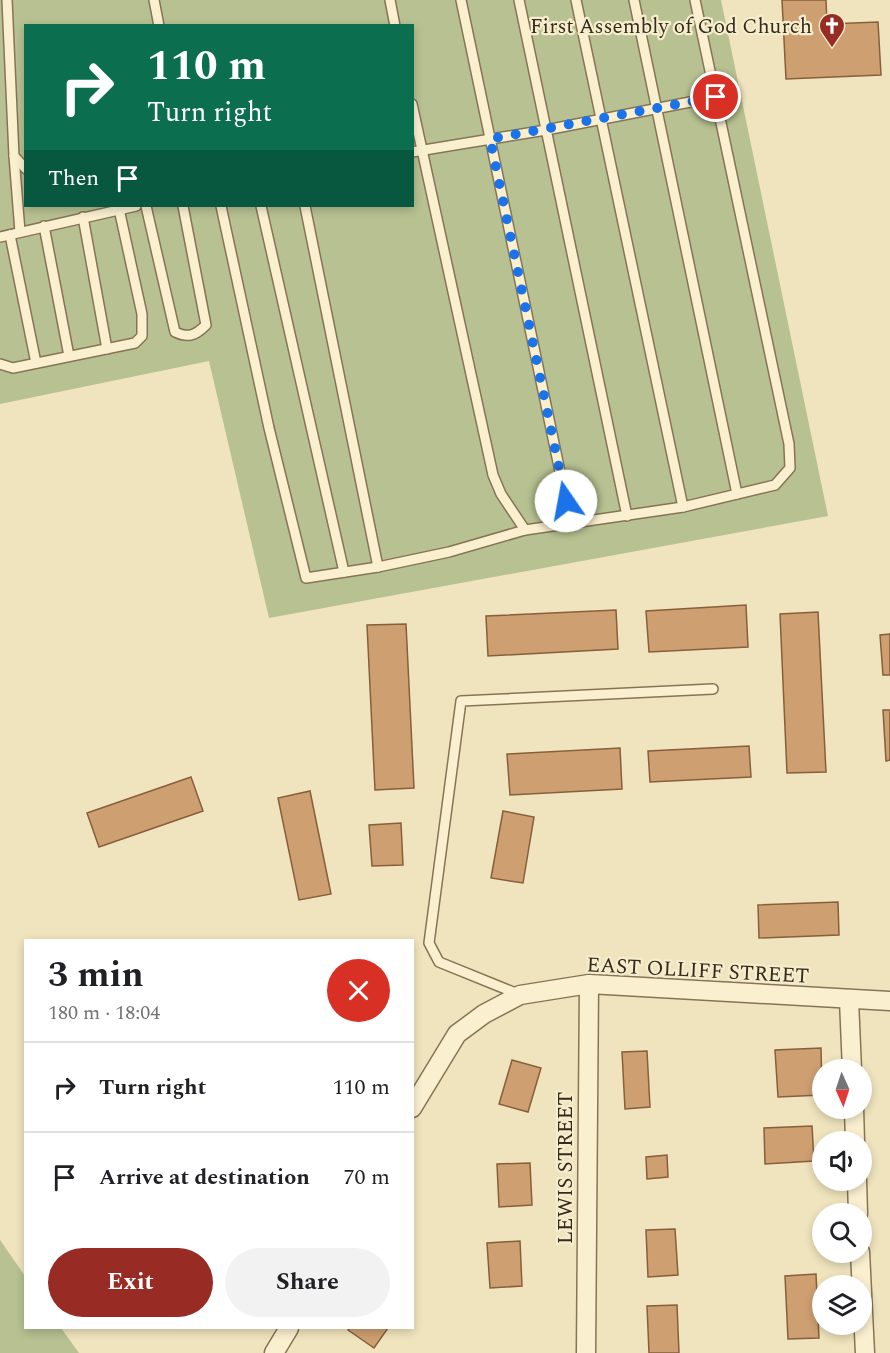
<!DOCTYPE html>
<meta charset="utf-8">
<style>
:root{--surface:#fff;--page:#f2f2f2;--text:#202124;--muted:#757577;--line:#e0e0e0;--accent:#982c24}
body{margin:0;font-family:Spectral,serif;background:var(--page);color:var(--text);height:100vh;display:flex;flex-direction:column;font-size:22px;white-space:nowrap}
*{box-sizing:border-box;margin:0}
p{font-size:20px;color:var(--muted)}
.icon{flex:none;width:33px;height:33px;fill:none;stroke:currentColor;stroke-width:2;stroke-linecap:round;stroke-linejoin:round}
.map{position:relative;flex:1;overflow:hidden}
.drawer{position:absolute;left:24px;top:939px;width:390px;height:390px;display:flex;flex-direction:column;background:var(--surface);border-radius:0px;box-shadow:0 3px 9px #0003}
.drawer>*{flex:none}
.guide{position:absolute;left:24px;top:24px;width:390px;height:183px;border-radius:0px;box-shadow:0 3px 9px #0003;background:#0b6e4f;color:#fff;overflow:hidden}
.needle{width:39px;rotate:177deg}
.fabs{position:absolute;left:812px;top:1059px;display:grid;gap:12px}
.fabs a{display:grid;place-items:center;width:60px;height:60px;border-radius:50%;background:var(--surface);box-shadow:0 3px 9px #0003;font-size:30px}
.pin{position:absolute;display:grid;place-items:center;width:51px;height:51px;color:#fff;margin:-26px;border:3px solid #fff;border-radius:50%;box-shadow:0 2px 6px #0007}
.me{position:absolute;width:66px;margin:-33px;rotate:348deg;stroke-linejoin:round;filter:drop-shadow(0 0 4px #0008)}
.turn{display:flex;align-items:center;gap:21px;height:126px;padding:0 24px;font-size:27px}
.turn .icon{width:78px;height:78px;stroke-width:2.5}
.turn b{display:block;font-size:42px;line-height:51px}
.then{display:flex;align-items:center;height:57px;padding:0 24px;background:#0003;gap:12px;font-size:22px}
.round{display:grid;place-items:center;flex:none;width:63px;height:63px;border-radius:32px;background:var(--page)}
.headline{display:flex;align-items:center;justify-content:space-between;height:102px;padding:0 24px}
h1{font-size:36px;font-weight:700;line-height:45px}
.primary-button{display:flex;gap:12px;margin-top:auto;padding:12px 24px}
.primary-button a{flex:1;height:69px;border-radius:36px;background:var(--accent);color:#fff;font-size:24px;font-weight:700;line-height:69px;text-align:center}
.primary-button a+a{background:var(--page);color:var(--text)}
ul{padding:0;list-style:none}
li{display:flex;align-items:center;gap:18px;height:90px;padding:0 24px;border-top:2px solid var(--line)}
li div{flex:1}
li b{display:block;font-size:22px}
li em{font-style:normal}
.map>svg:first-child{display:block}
</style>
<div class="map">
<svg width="890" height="1353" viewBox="0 0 890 1353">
<rect width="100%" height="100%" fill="#efe4bd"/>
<!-- cemetery -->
<g fill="#b7c191" fill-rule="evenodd">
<path d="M0,0h721l107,516 -559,102 -60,-257 -209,43zM26,26h386v180h-386z"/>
<path d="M0,1240l25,36 1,52h35l18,25h-79z"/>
</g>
<!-- building -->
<g fill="#ce9f71" stroke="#875f3b" stroke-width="1.5">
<path d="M782,0h44l1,24 51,-2 3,53 -95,4z"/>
<path d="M746,605l2,42 -99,5 -3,-41z"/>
<path d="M616,610l2,39 -130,7 -2,-40z"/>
<path d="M818,612l8,160 -39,1 -7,-159z"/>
<path d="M406,624l8,164 -39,2 -8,-165z"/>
<path d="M890,634v41h-7l-3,-40z"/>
<path d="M883,710h7v50l-4,1z"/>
<path d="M749,746l2,31 -101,5 -2,-31z"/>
<path d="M620,748l2,41 -112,6 -3,-41z"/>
<path d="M191,777l12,34 -104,36 -12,-34z"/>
<path d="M310,791l21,103 -32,6 -21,-102z"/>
<path d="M503,811l31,6 -11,66 -32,-5z"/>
<path d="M401,823l2,42 -31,1 -3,-41z"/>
<path d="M838,902l1,33 -80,3 -1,-33z"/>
<path d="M821,1048l1,47 -44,2 -3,-47z"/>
<path d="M647,1051l3,56 -25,2 -3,-57z"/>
<path d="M512,1060l29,8 -13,44 -29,-8z"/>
<path d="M812,1126l2,35 -49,3 -1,-36z"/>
<path d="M667,1155l1,22 -21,2 -1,-22z"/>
<path d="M530,1163l2,42 -33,2 -2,-43z"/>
<path d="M675,1229l3,46 -30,2 -2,-47z"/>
<path d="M520,1241l2,45 -32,2 -3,-45z"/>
<path d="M816,1274l3,64 -31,1 -3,-63z"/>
<path d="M677,1305l2,48h-30l-2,-47z"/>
<path d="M350,1328h38l-14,20 -26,-18z"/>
</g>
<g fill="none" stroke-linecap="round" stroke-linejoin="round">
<defs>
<g id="service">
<path d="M7,0l7,156 6,76"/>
<path d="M154,0l5,26"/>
<path d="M390,0l5,26"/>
<path d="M461,0l110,524"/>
<path d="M519,0l108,516"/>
<path d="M634,0l103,494"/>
<path d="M412,104l81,371 8,19 24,36 158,-23 -107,-507"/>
<path d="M412,152l134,-22 170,-33"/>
<path d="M14,156l12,13"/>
<path d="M146,206l29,126c13,6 20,4 31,-7l-23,-119"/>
<path d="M221,206l48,222 37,150 72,-11 71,-15 76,-22"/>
<path d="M261,206l83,366"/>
<path d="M305,206l73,361"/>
<path d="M83,217l24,132"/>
<path d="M44,226l25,130"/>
<path d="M10,235l26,128"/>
<path d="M0,237l136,-31"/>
<path d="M0,364l13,4 122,-25 7,-7v-22l-23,-105"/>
<path d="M683,507l92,-22 15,-17 -1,-24 -94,-444"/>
<path d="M518,994l-79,-32 -10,-19 32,-242 252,-12"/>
</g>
<g id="minor">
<path d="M849,1000l3,70"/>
<path d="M412,1108l45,-74 27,-20 36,-19 69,-11 301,17"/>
<path d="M854,1108l1,34"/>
<path d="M857,1180l1,34"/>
<path d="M860,1252l5,101"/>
<path d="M274,1353l15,-25"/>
<path d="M586,1353l3,-369"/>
</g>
</defs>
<!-- service casing -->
<use href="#service" stroke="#877456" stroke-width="12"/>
<!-- minor casing -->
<use href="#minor" stroke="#877456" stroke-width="21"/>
<!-- service -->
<use href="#service" stroke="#faf0d0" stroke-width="9"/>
<!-- minor -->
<use href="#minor" stroke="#faf0d0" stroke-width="18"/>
</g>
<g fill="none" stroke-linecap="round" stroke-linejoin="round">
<!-- route -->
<path stroke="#1a73e8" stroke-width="10" stroke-dasharray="0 18" d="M566,501l-76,-362 226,-42"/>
</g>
<!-- icons -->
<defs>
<symbol id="church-pin" viewBox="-11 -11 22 30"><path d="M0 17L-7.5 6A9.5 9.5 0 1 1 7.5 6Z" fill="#982c24" stroke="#f6edcd"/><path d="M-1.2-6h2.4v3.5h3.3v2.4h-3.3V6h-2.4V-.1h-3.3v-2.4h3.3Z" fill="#fff"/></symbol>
</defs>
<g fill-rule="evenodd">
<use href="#church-pin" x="817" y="11" width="30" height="40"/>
</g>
<g text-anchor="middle" stroke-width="4.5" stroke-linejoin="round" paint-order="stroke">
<!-- poi labels -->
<g font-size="21" fill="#362a1b" stroke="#f6edcd" text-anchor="end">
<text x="812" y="33">First Assembly of God Church</text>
</g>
<!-- street labels -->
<g font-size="21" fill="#362a1b" stroke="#f6edcd">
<text transform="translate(698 970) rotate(3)" y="7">EAST OLLIFF STREET</text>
<text transform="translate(565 1168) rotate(-90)" y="7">LEWIS STREET</text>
</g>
</g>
</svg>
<div class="fabs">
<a><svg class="needle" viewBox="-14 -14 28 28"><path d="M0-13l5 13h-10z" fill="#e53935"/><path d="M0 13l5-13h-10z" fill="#757577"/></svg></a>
<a><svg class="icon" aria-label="sound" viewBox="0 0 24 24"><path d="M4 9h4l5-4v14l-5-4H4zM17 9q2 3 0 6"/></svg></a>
<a><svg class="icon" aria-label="search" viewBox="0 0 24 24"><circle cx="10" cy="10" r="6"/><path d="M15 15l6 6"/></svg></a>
<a><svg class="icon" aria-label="layers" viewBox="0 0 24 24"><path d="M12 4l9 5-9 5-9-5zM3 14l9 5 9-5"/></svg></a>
</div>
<div class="pin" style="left:716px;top:97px;background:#d93025"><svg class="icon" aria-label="arrive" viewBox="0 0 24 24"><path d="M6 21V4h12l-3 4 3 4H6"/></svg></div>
<svg class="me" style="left:566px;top:501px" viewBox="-20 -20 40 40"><circle r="19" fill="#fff"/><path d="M0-13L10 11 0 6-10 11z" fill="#1a73e8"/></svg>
<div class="guide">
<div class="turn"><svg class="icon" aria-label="right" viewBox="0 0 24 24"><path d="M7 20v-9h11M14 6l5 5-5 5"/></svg><div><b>110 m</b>Turn right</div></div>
<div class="then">Then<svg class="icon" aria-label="arrive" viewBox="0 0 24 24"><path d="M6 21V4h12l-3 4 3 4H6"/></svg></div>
</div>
<section class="drawer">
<div class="headline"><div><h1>3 min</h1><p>180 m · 18:04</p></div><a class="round" style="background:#d93025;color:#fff"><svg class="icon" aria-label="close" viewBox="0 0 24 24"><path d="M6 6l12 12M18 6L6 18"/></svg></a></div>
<ul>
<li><svg class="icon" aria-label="right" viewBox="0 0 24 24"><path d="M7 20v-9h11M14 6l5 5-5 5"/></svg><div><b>Turn right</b></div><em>110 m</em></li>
<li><svg class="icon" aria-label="arrive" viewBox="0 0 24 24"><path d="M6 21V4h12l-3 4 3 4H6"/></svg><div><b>Arrive at destination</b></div><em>70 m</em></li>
</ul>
<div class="primary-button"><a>Exit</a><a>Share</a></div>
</section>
</div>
